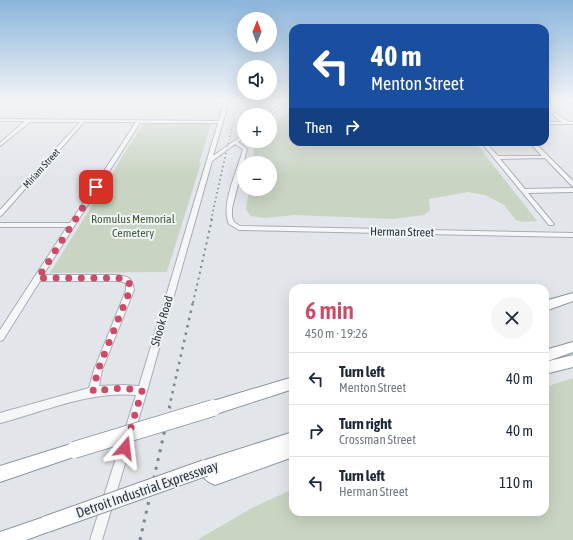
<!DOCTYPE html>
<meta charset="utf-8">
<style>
:root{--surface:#fff;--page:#f6f6f7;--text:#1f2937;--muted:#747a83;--line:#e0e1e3;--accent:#cb4b68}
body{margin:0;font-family:"Asap Condensed",sans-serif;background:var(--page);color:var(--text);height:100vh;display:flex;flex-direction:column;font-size:15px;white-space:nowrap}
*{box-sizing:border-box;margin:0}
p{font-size:13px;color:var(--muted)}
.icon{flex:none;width:22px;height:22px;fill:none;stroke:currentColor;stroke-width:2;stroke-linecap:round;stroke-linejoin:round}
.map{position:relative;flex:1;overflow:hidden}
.side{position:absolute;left:289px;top:284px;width:260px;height:232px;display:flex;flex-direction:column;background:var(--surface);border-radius:12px;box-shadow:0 4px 16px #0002}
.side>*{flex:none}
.banner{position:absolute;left:289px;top:24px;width:260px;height:122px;border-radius:12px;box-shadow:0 4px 16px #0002;background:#1a4fa0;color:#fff;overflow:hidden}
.needle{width:26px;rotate:1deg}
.buttons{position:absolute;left:237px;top:12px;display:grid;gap:8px}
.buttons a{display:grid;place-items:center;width:40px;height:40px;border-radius:50%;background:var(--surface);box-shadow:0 4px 16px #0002;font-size:20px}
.pin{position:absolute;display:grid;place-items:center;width:34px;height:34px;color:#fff;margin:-17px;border-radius:8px;box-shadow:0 2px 6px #0006}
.me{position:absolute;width:44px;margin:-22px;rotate:17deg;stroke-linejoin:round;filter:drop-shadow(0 0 3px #0008)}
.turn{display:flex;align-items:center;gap:14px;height:84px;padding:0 16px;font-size:18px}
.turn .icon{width:52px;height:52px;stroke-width:2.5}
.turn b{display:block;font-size:28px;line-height:34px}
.then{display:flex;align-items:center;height:38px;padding:0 16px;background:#0003;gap:8px;font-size:15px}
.round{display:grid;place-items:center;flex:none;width:42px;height:42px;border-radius:21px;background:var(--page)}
.summary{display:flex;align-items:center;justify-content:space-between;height:68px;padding:0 16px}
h1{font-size:24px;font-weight:600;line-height:30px;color:var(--accent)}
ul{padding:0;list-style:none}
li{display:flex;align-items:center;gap:12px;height:52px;padding:0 16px;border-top:1px solid var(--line)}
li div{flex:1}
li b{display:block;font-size:15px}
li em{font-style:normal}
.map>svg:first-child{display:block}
</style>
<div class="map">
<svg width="573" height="540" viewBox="0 0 573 540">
<rect width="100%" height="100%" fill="#e2e6ea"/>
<!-- green -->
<g fill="#c9d4c3">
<path d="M293,108v34h182l62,79 -15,1 -6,-2 -12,-15 -19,-10 -17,-3 -39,7 1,11 -6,5 -31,4 -98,-4 -30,3 -14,-2 -5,-6 3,-21h21v-26h-16c-3,-8 1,-14 0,-22h16v-15z"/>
<path d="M145,124h66l-12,39h2l-34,109 -117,1 92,-148z"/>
<path d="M573,378v162h-376l55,-32 41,-19v23h252v-125z"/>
</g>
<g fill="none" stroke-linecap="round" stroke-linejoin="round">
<defs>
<g id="minor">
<path d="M225,100h4l-16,56 31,-22v3l-6,5 9,7 -15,59v9l2,5 6,4 333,7v4l-334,-7 -10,-6c-9,-19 9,-54 14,-75l-8,-5 -23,17 -65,230 -45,149h-12l46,-145c-48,-4 -90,16 -136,28v-10l89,-25 5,-18 32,-80v-7l-3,-1 -6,-1h-77l-37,59 -3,1v-11l67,-103h-67v-4h70l66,-101h-52l-82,93 -2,1v-6l80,-88h-50l-30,24v-3l25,-22h-25v-2l219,2zM140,123h78l-79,263 -17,-1 -23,1 3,-16 32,-80c-2,-13 -5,-13 -17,-15h-74z"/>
<path d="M285,100h5l-20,16 -3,-1z"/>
<path d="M552,112c8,1 11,10 21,10v2h-28v-2h17l-10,-8z"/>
<path d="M481,142h4l13,14h44l-13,-14h5l39,39v5l-2,-1 -26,-27 -45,1 25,30 48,-1v4l-45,1 25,30 1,1 -1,1h-4z"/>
</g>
<g id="highway">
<path d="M573,293v8l-28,10v-10z"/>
<path d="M573,342v10l-28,10v-12z"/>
<path d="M573,355v12l-28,7v-12z"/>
<path d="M293,377v12l-80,26 -5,-2 -2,-5 2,-5 5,-2z"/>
<path d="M293,432v25l-78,28c-8,-3 -14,-9 -18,-17l3,-5 5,-3z"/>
<path d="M74,443l5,2 2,5 -2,5 -79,27v-16z"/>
<path d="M47,516l6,2 2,6 -2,6 -27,10h-26v-8z"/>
</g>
</defs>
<!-- minor casing -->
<use href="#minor" stroke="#a7adb4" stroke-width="2"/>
<!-- highway casing -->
<use href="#highway" stroke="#8a94a0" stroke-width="2"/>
<!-- minor -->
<use href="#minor" fill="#f5f6f8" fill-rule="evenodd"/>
<!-- highway -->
<use href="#highway" fill="#fff" fill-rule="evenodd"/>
<!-- rail-far4 -->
<path stroke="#7c8693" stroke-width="1" stroke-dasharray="1 2.5" stroke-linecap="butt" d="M226,154l12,-54"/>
<!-- rail-far3 -->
<path stroke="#7c8693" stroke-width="1.5" stroke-dasharray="1.5 3" stroke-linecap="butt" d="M211,220l15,-67"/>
<!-- rail-far2 -->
<path stroke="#7c8693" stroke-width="2" stroke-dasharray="2 4" stroke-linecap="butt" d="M193,303l19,-84"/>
<!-- rail-far1 -->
<path stroke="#7c8693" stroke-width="2.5" stroke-dasharray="2.5 5" stroke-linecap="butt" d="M169,408l24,-106"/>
<!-- rail -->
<path stroke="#7c8693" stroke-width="3" stroke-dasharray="3 6" stroke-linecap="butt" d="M140,540l30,-133"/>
<defs>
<g id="highway-bridge">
<path d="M74,450l139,-42"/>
<path d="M47,524l158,-56"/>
</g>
</defs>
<!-- highway-bridge casing -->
<use href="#highway-bridge" stroke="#8a94a0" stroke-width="18" stroke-linecap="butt"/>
<!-- highway-bridge -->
<use href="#highway-bridge" stroke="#fff" stroke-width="16"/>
</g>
<!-- sky -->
<linearGradient id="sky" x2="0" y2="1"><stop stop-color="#8ab5dc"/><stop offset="0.57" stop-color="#f2f4f6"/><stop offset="1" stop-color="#f2f4f6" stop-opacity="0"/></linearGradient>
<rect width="573" height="176" fill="url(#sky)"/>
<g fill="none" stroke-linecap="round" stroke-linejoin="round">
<!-- route -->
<path stroke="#cb4b68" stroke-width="7" stroke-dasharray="0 12.6" d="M96,187l-58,91h79l8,1 4,3 1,8 -32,80 -5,21 30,-3 19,3 -17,57"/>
</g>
<g text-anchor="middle" stroke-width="4" stroke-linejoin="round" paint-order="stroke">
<!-- far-street labels -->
<g font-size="10" fill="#2a3541" stroke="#f1f4f7">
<text transform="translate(41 168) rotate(-48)" y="4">Miriam Street</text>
</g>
<!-- park labels -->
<g font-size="12" fill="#425d38" stroke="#f1f4f7">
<text x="133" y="223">Romulus Memorial<tspan x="133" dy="14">Cemetery</tspan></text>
</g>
<!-- street labels -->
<g font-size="12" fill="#2a3541" stroke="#f1f4f7">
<text transform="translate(402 232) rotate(1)" y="4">Herman Street</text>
<text transform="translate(162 321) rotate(-74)" y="4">Shook Road</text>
</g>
<!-- near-street labels -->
<g font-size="14" fill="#2a3541" stroke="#f1f4f7">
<text transform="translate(147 489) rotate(-19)" y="5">Detroit Industrial Expressway</text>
</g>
</g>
</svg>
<div class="buttons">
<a><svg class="needle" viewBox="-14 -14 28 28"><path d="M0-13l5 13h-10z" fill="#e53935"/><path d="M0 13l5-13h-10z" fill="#747a83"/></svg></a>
<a><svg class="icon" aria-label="sound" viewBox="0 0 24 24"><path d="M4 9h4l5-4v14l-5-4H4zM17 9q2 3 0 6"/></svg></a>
<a>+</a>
<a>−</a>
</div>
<div class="pin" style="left:96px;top:187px;background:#d93025"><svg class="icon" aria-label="arrive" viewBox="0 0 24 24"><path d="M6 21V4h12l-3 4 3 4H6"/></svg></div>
<svg class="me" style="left:125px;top:448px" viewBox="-20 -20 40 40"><path d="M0-17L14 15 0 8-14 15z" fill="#cb4b68" stroke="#fff" stroke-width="4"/></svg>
<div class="banner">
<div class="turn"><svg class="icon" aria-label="left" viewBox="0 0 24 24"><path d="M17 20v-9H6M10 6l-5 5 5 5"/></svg><div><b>40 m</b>Menton Street</div></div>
<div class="then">Then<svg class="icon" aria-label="right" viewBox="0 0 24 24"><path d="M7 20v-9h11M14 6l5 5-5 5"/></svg></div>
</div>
<section class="side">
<div class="summary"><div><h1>6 min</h1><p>450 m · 19:26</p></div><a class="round"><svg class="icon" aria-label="close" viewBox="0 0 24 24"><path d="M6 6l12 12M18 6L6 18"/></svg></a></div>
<ul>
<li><svg class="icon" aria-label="left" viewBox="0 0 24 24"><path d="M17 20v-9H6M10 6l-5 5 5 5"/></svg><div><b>Turn left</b><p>Menton Street</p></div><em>40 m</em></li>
<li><svg class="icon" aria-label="right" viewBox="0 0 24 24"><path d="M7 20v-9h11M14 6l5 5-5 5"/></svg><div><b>Turn right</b><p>Crossman Street</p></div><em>40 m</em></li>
<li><svg class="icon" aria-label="left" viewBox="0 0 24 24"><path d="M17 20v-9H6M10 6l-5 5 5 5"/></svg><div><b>Turn left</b><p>Herman Street</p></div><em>110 m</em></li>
</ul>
</section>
</div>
